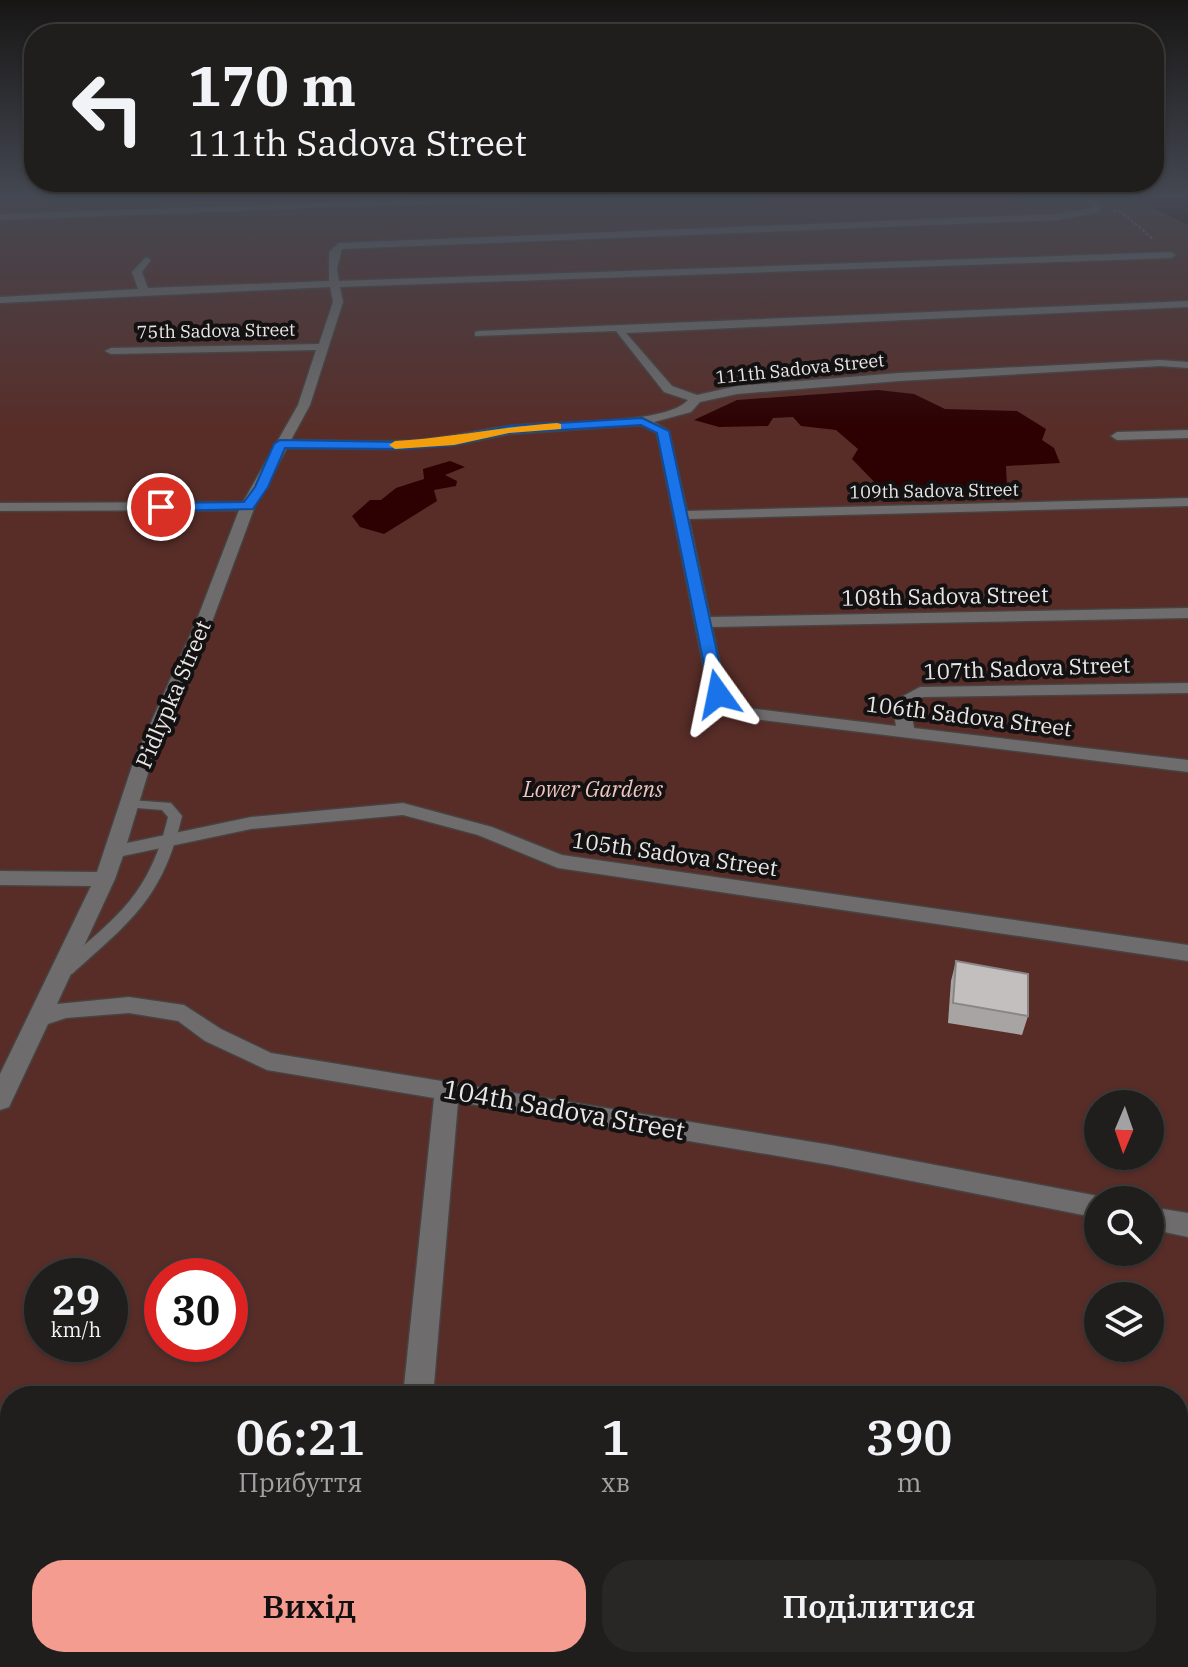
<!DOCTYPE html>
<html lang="uk">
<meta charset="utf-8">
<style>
:root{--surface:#201e1d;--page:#282726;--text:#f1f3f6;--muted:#a2a2a4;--line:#3d3c3b;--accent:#f59c91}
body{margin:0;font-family:"IBM Plex Serif",serif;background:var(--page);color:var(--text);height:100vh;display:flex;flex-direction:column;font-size:30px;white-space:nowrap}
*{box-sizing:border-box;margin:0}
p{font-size:26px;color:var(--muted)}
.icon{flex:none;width:44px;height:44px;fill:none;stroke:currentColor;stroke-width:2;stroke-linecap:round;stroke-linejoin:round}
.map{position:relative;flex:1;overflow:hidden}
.side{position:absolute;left:0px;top:1386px;width:1188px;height:282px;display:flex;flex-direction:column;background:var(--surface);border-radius:32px 32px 0 0;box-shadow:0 2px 6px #0004,0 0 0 2px var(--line)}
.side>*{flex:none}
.guide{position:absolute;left:24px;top:24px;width:1140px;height:168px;border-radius:32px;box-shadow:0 2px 6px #0004,0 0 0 2px var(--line);background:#201e1d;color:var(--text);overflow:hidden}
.needle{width:52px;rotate:182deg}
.tools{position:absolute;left:1084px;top:1090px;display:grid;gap:16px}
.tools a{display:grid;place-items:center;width:80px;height:80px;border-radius:50%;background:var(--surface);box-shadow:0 2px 6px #0004,0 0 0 2px var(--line);font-size:40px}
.speed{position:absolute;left:24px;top:1258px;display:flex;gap:16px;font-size:40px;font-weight:700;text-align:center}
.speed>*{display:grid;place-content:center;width:104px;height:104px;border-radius:50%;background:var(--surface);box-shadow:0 2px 6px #0004,0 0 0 2px var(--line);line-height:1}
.speed small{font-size:20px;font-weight:400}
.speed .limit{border:12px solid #d22;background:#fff;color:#111}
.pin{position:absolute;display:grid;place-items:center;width:68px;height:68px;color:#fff;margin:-34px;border:4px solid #fff;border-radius:50%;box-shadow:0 2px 8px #0007}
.me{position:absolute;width:88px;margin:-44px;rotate:348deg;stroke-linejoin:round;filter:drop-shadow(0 0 6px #0008)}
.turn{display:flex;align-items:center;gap:28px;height:168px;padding:0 32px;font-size:36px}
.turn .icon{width:104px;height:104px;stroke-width:2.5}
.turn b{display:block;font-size:56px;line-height:68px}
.eta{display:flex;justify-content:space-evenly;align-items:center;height:136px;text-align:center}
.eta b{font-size:48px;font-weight:600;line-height:56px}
.action{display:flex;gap:16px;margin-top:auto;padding:16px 32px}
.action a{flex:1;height:92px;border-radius:32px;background:var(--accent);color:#111;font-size:32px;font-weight:600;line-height:92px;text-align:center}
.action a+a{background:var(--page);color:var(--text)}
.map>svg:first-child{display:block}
</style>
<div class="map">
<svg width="1188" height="1667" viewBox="0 0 1188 1667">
<rect width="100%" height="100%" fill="#2b2827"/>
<!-- green -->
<path fill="#582d28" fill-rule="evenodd" d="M0,195h1128l60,30v1442h-1188zM1098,1104h52v52h-52zM1098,1200h52v52h-52zM42,1276h68v68h-68zM162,1276h68v68h-68zM1098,1296h52v52h-52zM10,1396h1168v262h-1168z"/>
<!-- water -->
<g fill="#2d0001">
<path d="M1128,195h60v30z"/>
<path d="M878,390l36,4 31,15 72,2 29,18 -4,11 12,8 6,15 -54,3 1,20 -12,7 -24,-6c-23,13 -54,7 -81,11l-38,-39 6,-10 -22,-19 -35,-4 -8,-9 -20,1 -5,8 -49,1 -25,-7 43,-20z"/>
<path d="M450,461l15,6 -20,8 12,6 -1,5 -22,4 3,11 -53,33 -24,-7 -8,-11 18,-16h11l15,-12 28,-9 -1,-10z"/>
</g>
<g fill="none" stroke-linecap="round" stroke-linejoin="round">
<defs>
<path id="service" d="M130,800l41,3 11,13c-19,82 -51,105 -110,158h-12l-2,-4 2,-4c59,-51 89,-71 108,-149l-6,-7 -37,-3 -2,-3 2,-3z"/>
<g id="minor">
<path d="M570,195h81l-651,25v-6z"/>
<path d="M1080,195h10l9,6 1,11 -43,8 -715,29 -5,20 2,12 832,-29 5,3 -5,3 -831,29 3,15 -33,103 -19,35c36,0 73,2 110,1 37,-1 72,-10 108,-15 38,-5 156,0 179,-26l-24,-8 -48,-61 -141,5v-4l4,-1 709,-30v6l-562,26 46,53 25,9 40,-9 162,-13 261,-13 28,2v6l-28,-2 -261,15 -162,13 -37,8 -9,10 -37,10 15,9 18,80 501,-13v8l-499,13 21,98 478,-9v10l-476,9 14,65 22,16 148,18 -4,-24 28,-15 268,-4v10l-265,4 -13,7 4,24 274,32v12l-451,-55 -28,-23 -52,-261 -17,-8 -131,9 -55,11 -53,4 -114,-1 -32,58 -43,116 -60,138 -25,83 124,-26 152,-14 89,24 70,28 626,90v16l-630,-93 -80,-33 -75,-20 -152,14 -128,27 -8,23 -58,125 72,-7 55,8 37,24 50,24 560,92 267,51 10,4h-10v18l-267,-53 -373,-63 -25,294h-30l31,-298 -167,-28 -62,-29 -27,-20 -49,-8 -63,5 -18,6 -39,83 -9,3v-36l91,-188 -91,-1v-14l97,1 37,-112 62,-138 43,-112 -239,1v-8l243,-1 55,-97 18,-55 -205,4 -6,-3 6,-3 208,-4 14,-42 -3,-15 -330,16v-6l138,-8 -6,-17 14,-15 5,3 -9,12 6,16 181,-7v-29l10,-9 718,-29 35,-6v-4z"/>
<path d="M1188,430v8l-71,2 -6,-4 6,-4z"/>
<path d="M1150,1207l38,6v24l-38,-8z"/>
<path d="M394,1658h34l1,9h-36z"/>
<path d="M541,1658h48l-3,9h-49z"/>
<path d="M1024,1658h67l4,9h-68z"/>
</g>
</defs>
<!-- service casing -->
<use href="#service" stroke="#464342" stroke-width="3"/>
<!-- minor casing -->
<use href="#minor" stroke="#464342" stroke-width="3"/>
<!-- path -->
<path stroke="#7e7c7b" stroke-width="2" stroke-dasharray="3 2" stroke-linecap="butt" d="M1114,210l10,4 30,26"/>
<!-- service -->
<use href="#service" fill="#6e6c6c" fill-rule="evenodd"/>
<!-- minor -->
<use href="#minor" fill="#6e6c6c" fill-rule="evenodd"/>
</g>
<!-- wall -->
<path fill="#a9a4a4" d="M956,961l72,55 -6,19 -74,-12 3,-42z"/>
<!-- building -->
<path fill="#c4bfbf" stroke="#898686" stroke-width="2" d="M956,961l72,13v42l-75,-13z"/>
<!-- sky -->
<linearGradient id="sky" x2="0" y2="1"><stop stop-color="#181615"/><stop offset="0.46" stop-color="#444852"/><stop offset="1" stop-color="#444852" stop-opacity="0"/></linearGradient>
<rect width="1188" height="428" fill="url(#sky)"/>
<!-- route -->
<path fill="#1a73e8" stroke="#114b97" stroke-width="2" d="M642,418l27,13 57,263 -2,4h-11l-3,-4 -53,-261 -16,-8 -132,8 -55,12 -53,4 -116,-1 -17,39 -15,22 -92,2 -6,-4 6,-4 83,-1 11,-15 19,-43 6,-4 121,2 53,-5 55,-11z"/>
<!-- slow -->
<path fill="#f59e0b" d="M557,423l4,1v5l-52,4 -55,12 -59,4 -6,-4 6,-4c55,-3 107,-14 162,-18z"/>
<g text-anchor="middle" stroke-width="8" stroke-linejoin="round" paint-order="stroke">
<!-- far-street labels -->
<g font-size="18" fill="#e9e7e6" stroke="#131111">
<text transform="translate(216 331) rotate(-1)" y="6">75th Sadova Street</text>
<text transform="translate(800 369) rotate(-6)" y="6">111th Sadova Street</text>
<text transform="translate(934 491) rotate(-1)" y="6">109th Sadova Street</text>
</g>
<!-- street labels -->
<g font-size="22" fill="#e9e7e6" stroke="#131111">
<text transform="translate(945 596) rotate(-1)" y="8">108th Sadova Street</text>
<text transform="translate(1027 668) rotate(-2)" y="8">107th Sadova Street</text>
<text transform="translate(173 694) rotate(-67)" y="8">Pidlypka Street</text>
<text transform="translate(969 716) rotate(7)" y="8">106th Sadova Street</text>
<text transform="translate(675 854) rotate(8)" y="8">105th Sadova Street</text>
</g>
<!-- park labels -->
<g font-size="22" font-style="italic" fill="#f1c5bf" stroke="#131111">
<text x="593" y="797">Lower Gardens</text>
</g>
<!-- near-street labels -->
<g font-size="26" fill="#e9e7e6" stroke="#131111">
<text transform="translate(564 1110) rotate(10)" y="9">104th Sadova Street</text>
</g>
</g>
</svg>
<div class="tools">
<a><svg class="needle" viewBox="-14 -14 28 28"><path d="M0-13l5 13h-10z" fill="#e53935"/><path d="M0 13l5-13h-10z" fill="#a2a2a4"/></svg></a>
<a><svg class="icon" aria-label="search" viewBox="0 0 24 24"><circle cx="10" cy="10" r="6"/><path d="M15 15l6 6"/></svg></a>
<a><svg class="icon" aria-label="layers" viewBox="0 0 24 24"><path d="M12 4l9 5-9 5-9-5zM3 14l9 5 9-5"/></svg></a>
</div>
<div class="speed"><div>29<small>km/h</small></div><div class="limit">30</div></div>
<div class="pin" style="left:161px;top:507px;background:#d93025"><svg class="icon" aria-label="arrive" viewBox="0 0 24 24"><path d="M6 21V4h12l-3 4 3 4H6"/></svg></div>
<svg class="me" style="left:718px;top:694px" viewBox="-20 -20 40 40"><path d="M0-17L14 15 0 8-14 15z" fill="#1a73e8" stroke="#fff" stroke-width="4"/></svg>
<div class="guide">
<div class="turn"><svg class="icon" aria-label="left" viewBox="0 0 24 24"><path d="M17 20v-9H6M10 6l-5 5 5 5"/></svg><div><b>170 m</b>111th Sadova Street</div></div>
</div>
<section class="side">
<div class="eta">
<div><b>06:21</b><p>Прибуття</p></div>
<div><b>1</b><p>хв</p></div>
<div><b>390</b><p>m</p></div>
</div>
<div class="action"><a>Вихід</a><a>Поділитися</a></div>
</section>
</div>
